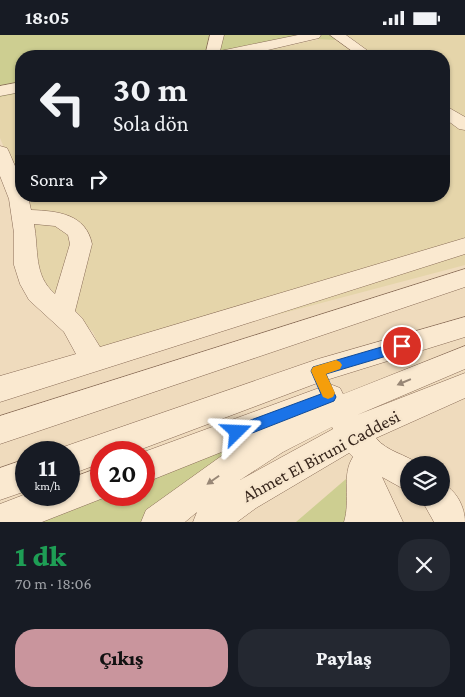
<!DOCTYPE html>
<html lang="tr">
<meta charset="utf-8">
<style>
:root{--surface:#171b24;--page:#242831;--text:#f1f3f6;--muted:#9ea1a6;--accent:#c9959d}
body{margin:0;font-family:"Crimson Pro",serif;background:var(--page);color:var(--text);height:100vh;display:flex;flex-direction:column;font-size:19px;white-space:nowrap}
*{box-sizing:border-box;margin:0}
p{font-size:16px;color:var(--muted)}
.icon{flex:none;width:28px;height:28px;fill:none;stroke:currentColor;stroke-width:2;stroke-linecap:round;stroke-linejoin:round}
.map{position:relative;height:487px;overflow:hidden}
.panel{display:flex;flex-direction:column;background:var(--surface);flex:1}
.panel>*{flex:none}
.banner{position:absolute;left:15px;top:15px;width:435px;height:152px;border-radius:20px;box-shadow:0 1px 4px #0004;background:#171b24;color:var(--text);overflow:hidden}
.buttons{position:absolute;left:400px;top:421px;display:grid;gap:10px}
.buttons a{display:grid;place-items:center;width:50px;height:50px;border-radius:50%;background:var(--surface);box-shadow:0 1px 4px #0004;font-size:25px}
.speed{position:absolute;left:15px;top:406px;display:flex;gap:10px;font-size:25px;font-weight:700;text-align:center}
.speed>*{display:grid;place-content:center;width:65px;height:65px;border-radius:50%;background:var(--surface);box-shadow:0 1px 4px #0004;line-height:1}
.speed small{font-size:12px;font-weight:400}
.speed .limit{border:8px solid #d22;background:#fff;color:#111}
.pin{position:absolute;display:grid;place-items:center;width:42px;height:42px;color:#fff;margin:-21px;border:2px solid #fff;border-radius:50%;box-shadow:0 1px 5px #0007}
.me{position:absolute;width:55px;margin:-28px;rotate:69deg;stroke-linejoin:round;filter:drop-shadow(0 0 4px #0008)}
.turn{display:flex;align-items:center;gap:18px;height:105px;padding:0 15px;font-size:22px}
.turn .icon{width:65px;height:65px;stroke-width:2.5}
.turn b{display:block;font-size:35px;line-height:42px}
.then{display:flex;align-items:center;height:48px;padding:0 15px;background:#0003;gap:10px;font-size:19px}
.round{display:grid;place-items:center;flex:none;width:52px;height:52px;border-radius:20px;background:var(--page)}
.summary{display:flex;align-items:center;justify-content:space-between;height:85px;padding:0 15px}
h1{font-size:30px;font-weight:800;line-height:38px;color:#1e9e55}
.primary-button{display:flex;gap:10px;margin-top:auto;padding:10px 15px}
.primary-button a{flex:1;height:58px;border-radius:20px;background:var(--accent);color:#111;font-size:20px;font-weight:800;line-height:58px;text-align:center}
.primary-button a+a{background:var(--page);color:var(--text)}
.status{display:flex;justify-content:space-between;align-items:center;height:35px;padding:0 25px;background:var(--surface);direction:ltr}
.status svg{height:14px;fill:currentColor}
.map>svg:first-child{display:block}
</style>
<div class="status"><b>18:05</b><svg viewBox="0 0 49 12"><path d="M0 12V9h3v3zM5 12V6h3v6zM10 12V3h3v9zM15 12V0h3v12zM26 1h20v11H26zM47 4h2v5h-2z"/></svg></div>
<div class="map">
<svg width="465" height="487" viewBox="0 0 465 487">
<rect width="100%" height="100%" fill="#efdbbd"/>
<!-- farmland -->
<g fill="#e5d5aa">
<path d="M347,0h118v85l-21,-15v-49h-70z"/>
<path d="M324,3l15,3 23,15h-119z"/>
<path d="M21,58v95l-21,-50v-41z"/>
<path d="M444,78l21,15v137l-360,95 -12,-28 -31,-29 -21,-24 -16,-83h419z"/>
</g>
<!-- green -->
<g fill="#cdce91">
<path d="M0,0h347l1,3 -12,2 -21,-1 -72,17h-222v37l-21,4z"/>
<path d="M268,396l-104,91h-128l65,-28 43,1v-19z"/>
<path d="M346,444l19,43h-69z"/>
</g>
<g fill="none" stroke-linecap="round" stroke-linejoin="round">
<defs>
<g id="minor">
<path d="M210,0h14l-4,16 78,-16h23l-2,3 -77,18h-37z"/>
<path d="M330,0h16l29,21h-16z"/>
<path d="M21,47v10l-21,4v-10z"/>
<path d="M444,70l21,12v13l-6,-1 -15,-11z"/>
<path d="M0,111l7,2 2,4 12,28v16h7l3,14c27,1 55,4 61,34l-17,67 7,7 18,29 365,-109v16l-465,148v-26l76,-22 -12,-22 -35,-32 -9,-16 -6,-19v-32l-5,-34 -9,-23zM34,189l21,2 13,9 2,9 -15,50c-22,-19 -16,-44 -21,-70z"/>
<path d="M465,234v18l-465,157v-28z"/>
<path d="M465,282v20l-145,45 -189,71h-30v10l-32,12v-22h-12l1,-4 11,-4 249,-86z"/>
<path d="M465,311v23l-108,46 108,-42v25l-89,40c11,14 30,16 44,27h-11v27l-27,-15 21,45h-59c7,-22 -3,-47 9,-65l-4,-4 -93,55 -19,14h-44l4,-10 -12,10h-44l5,-12 88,-63 -90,36v-30h-3l189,-69 10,4 3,6zM332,392l1,2 -93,51 43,-28z"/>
<path d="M26,424v32l-26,9v-32z"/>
<path d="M101,432v28h10l-69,27h-42v-18l26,-10 43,1v-16z"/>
<path d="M441,448c15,6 24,24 24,39h-31l-14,-25h21z"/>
</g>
</defs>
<!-- minor casing -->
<use href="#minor" stroke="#886b56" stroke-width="1"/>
<!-- minor -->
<use href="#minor" fill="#fae9d0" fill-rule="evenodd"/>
</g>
<!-- one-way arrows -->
<defs><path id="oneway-solid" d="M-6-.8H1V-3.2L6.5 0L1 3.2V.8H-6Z" transform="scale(1.25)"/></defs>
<g fill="#988776">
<use href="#oneway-solid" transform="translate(404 347) rotate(157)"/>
<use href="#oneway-solid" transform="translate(213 445) rotate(145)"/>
</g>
<!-- route -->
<path fill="#1a73e8" stroke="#114b97" d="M402,306l5,2 2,3 -2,4 -81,24 10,23 -2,4 -97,38 -5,-2 -2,-5 2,-5 89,-33 -10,-23 2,-4z"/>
<!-- slow -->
<path fill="#f59e0b" d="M336,325l4,2 2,3 -2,4 -14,5 9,19 -2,4 -5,2 -5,-2 -12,-26 2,-4z"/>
<g text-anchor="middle" stroke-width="4.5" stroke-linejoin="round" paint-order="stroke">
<!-- near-street labels -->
<g font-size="18" fill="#36251b" stroke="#f7e6cd">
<text transform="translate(321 421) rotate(-28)" y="6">Ahmet El Biruni Caddesi</text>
</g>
</g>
</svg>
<div class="buttons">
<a><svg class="icon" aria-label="layers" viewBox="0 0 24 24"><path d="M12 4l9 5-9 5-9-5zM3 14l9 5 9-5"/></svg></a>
</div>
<div class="speed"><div>11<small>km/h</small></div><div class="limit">20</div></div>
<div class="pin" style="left:402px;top:311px;background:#d93025"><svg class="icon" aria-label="arrive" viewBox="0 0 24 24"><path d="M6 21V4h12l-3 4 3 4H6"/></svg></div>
<svg class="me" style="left:237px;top:397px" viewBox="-20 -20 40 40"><path d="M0-17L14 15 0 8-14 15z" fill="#1a73e8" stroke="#fff" stroke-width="4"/></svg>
<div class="banner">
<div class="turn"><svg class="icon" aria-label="left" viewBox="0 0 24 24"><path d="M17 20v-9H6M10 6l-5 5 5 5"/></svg><div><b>30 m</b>Sola dön</div></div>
<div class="then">Sonra<svg class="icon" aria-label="right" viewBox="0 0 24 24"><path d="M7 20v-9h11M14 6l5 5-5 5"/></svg></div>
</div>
</div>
<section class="panel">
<div class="summary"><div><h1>1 dk</h1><p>70 m · 18:06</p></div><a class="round"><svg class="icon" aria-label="close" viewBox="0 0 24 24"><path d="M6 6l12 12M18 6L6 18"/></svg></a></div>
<div class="primary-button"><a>Çıkış</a><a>Paylaş</a></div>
</section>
